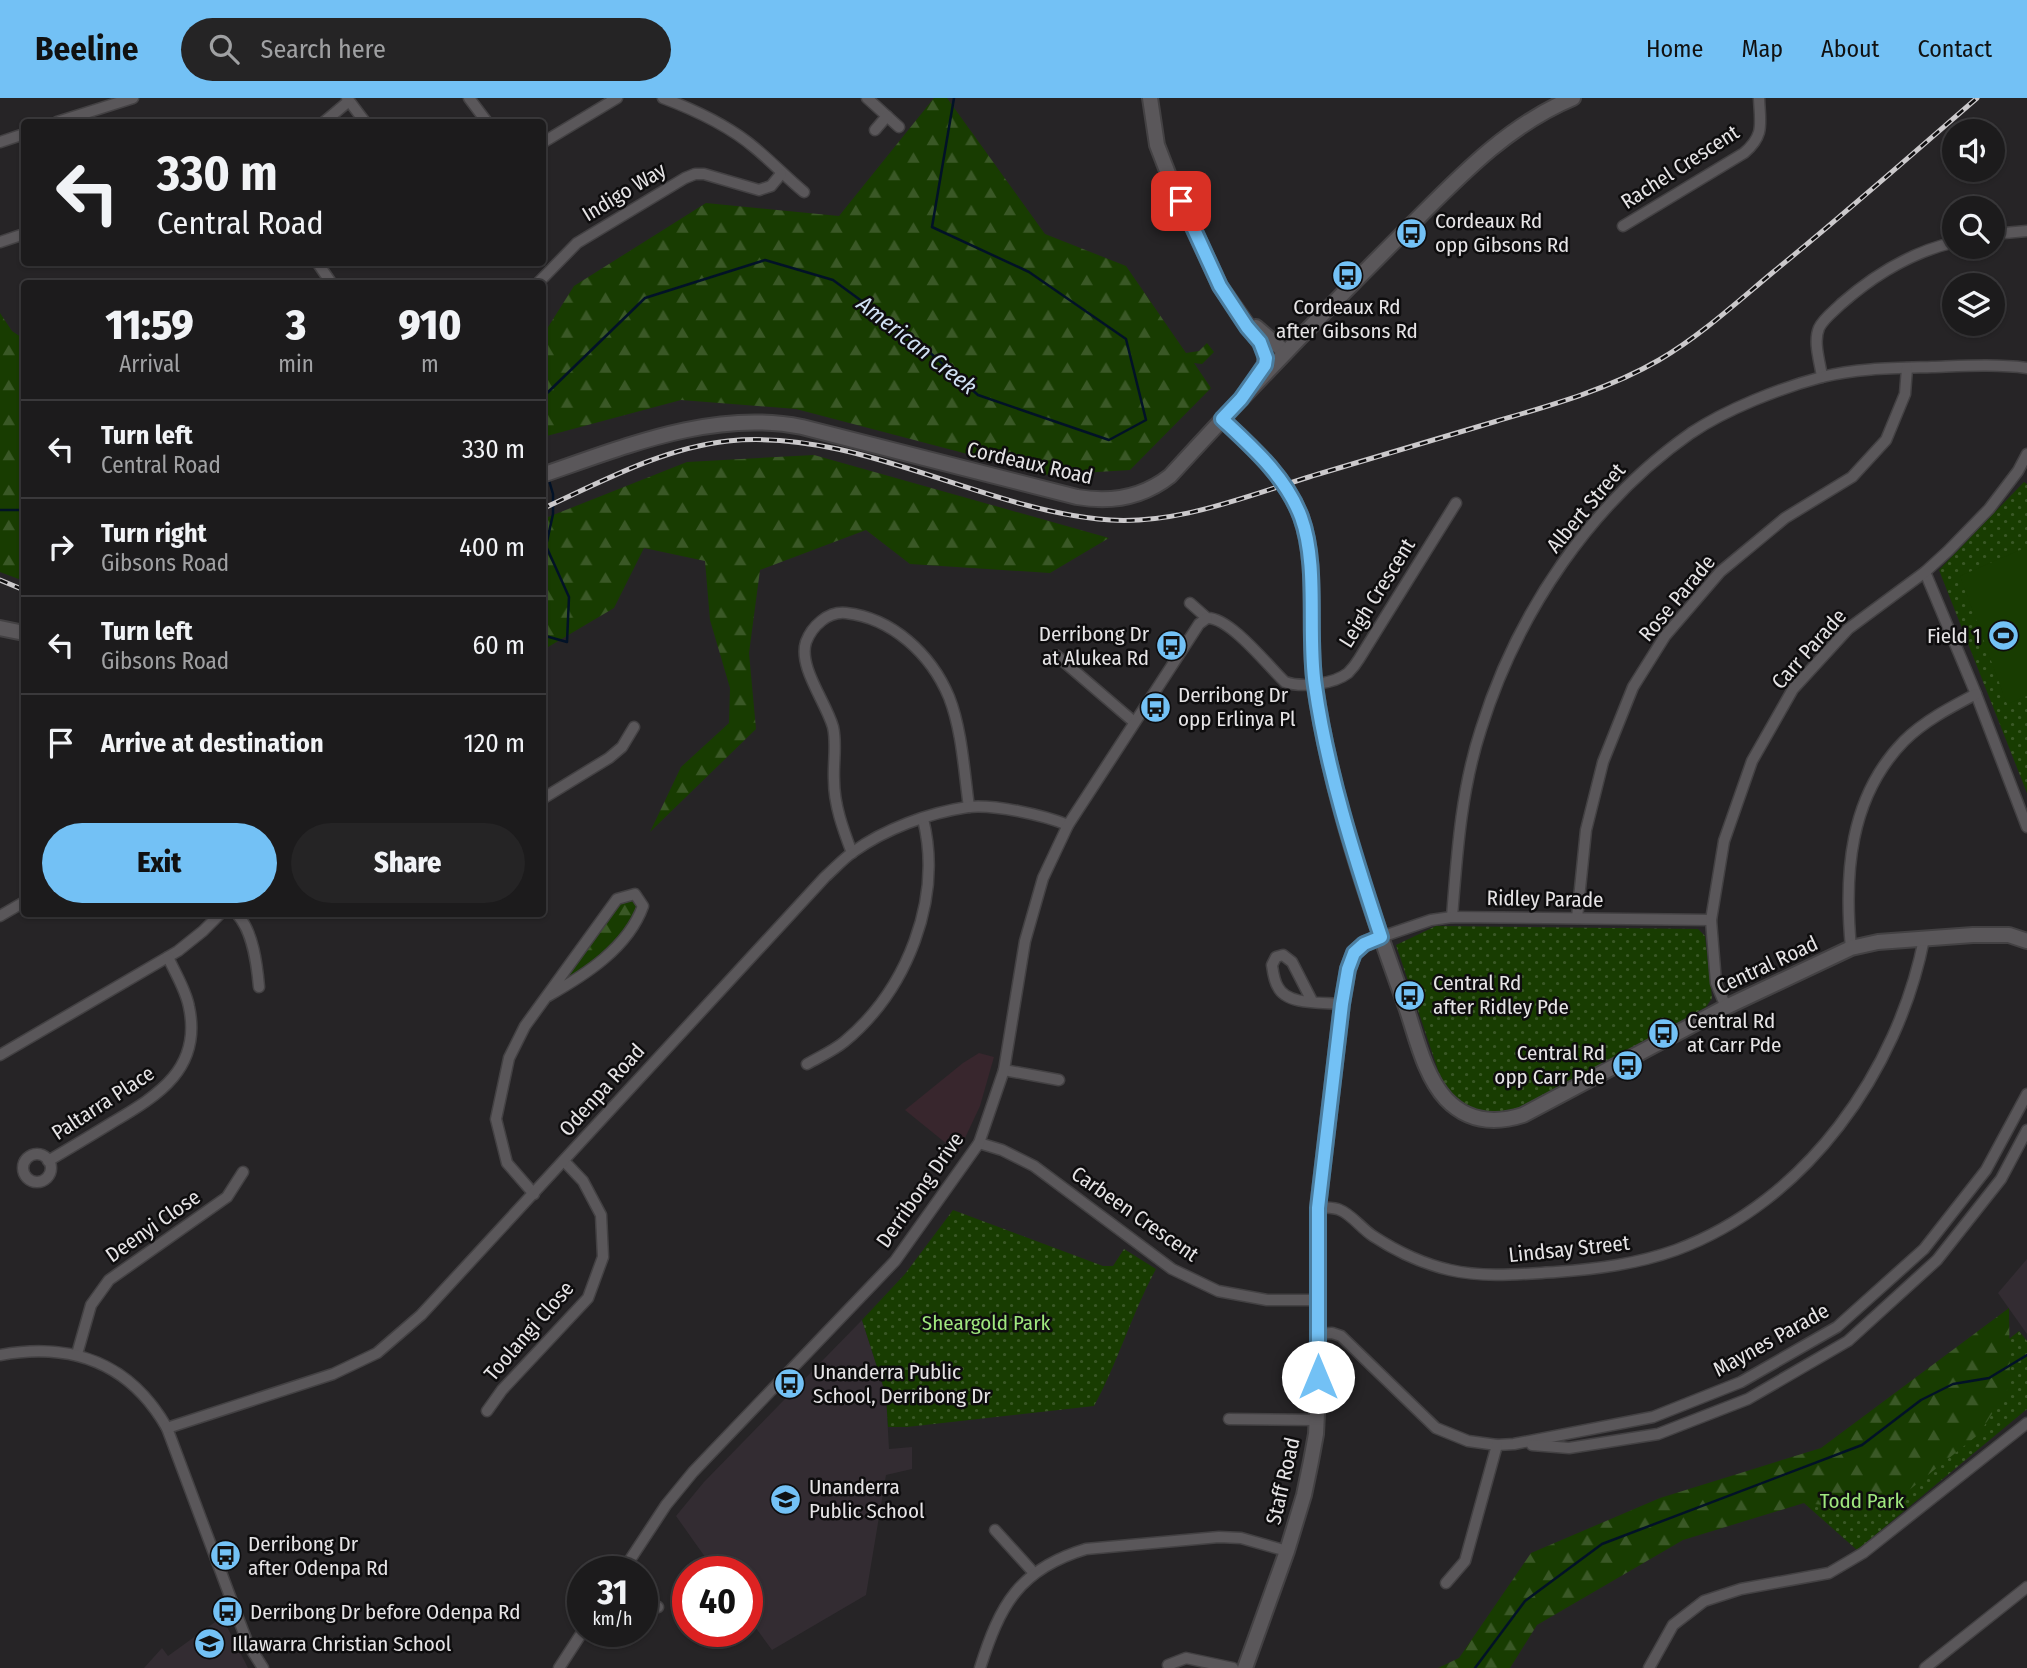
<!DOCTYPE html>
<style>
:root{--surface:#1c1b1c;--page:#252425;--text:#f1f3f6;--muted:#a0a1a3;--line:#3a393b;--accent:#73c1f5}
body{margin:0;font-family:"Fira Sans Condensed",sans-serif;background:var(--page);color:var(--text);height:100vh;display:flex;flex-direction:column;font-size:26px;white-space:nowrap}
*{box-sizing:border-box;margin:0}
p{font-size:23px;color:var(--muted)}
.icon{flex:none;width:38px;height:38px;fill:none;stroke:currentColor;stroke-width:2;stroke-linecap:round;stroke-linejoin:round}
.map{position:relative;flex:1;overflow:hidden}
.details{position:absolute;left:21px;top:182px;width:525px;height:637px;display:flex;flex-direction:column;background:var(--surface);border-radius:7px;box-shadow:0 2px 5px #0004,0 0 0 2px var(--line)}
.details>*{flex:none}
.top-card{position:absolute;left:21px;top:21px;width:525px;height:147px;border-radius:7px;box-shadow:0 2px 5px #0004,0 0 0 2px var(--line);background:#1c1b1c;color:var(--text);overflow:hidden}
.buttons{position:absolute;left:1942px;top:21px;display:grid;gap:14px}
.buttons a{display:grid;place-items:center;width:63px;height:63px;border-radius:50%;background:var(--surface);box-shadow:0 2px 5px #0004,0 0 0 2px var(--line);font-size:35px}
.speed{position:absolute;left:567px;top:1458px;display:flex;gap:14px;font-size:35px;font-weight:700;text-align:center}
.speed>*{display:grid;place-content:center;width:91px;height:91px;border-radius:50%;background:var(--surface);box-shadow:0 2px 5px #0004,0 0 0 2px var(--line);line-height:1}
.speed small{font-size:18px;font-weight:400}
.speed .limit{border:10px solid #d22;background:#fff;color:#111}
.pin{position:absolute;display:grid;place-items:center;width:60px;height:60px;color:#fff;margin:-30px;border-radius:14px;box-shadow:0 4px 10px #0006}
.me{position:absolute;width:77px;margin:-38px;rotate:0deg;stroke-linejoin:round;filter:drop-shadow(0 0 5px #0008)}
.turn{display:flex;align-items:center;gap:24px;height:147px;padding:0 21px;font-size:32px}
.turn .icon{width:91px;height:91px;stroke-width:2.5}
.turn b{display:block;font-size:49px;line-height:60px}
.eta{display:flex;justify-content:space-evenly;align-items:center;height:119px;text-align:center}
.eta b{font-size:42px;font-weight:800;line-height:49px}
.cta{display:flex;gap:14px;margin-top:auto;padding:14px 21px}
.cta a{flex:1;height:80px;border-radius:42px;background:var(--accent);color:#111;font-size:28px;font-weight:800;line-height:80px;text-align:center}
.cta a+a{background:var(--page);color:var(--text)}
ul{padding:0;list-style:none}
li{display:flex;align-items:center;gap:21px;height:98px;padding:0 21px;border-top:2px solid var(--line)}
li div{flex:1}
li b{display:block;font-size:26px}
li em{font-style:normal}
header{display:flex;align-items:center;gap:42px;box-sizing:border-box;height:98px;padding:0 35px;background:var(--accent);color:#111}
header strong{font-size:33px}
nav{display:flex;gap:38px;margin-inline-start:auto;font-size:24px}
.search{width:490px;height:63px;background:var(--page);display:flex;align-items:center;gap:18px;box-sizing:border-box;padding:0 24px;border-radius:38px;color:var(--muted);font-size:26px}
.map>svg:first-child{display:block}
</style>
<header>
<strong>Beeline</strong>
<div class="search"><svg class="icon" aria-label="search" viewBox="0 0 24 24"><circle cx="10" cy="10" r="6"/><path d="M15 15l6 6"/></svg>Search here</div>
<nav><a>Home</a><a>Map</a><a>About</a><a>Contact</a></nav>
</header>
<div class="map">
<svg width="2027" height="1570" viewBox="0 0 2027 1570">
<defs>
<pattern id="grass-dots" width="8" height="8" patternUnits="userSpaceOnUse" patternTransform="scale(1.75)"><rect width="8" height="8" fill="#183c01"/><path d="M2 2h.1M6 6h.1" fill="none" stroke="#3a5826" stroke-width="1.8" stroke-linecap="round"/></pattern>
<pattern id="forest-firs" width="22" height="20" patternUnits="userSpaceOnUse" patternTransform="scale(1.75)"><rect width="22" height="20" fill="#183c01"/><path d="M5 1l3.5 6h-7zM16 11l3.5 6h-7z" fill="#3a5826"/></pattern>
</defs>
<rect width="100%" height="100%" fill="#262426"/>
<!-- commercial -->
<path fill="#38262d" d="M979,955l15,4 -14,49 -22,47 -53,-43 58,-47z"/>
<!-- built -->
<g fill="#332c32">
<path d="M2027,1161v75l-29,-41z"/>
<path d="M862,1222l24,75 3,54 23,-2v22l-26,6 -20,120 -94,55 -25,-34v-44l-32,-1 -39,-55 28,-34z"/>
<path d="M222,1519l26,51h-104l18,-20 6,8z"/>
</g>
<!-- grass -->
<g fill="url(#grass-dots)">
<path d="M2024,384l3,2v309l-88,-223z"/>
<path d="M1436,828l262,3 7,7 7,62 -6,9 -185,101 -35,6 -34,-16 -13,-25 -43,-128z"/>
<path d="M953,1112l150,56h10l11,-17 32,20c-24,44 -38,93 -62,137l-187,21h-19l-2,-32 -24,-75 43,-46z"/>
<path d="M2019,1233l8,10v68l-170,141 -53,-47z"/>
</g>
<!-- forest -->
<g fill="url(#forest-firs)">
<path d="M934,0h13l98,136 81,32 60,87 13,-2 8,-8 7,9 -12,12 -8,-1 17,25 -81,82 -82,5 -252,-66 -115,-9 -138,37v-102l31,-49 132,-83 133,13z"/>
<path d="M0,215l12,18 12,8v242l-24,-9z"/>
<path d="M814,357l295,83 -59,35 -140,-9 -44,-34 -106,40 -11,83 7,76 -106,103 31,-65 48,-44 1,-35 -20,-68 -5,-59 -61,-13 -30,60 -71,42v-131l144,-57z"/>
<path d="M631,802l6,7c-11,35 -46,57 -75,75l57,-78z"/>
<path d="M2009,1210l1,78 -31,48 -96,77 -79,-8 -121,37 -146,85 -27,43h-72l21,-10 72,-105 129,-55 161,-50z"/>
</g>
<!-- garden -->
<path fill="#183c01" d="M2027,449v149l-20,8 -47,-128z"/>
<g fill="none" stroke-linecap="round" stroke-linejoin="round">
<!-- stream -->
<g stroke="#021227" stroke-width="2.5">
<path d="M542,300l103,-100 120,-38 68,20 86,63 59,52 131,45 37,-20 -20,-81 -97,-67 -97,-45 22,-129"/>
<path d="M542,362l3,8"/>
<path d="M0,412h24"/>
<path d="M542,537l25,7 2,-45 -23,-51 7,-32v-20l-5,-17"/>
<path d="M1475,1570l50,-67 77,-57 260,-99 59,-45 32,-16 36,-6 38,-23"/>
</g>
<defs>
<g id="street">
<path d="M347,0l18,24"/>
<path d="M469,0l18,24"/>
<path d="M663,0c32,12 65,27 92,50 17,14 32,30 49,44"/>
<path d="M867,0l32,29"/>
<path d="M57,24l76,-24"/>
<path d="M324,24l25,-21"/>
<path d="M875,32l12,-14"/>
<path d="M0,44l24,-8"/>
<path d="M542,45l75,-45"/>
<path d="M1623,128l121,-73c21,-18 16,-29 15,-55"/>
<path d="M1993,136l34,-3"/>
<path d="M0,144l24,-8"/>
<path d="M317,164l15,22"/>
<path d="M537,186l40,-41 108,-65 10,-4h9l55,16 12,-4 10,-12"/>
<path d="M1822,279c-2,-15 -9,-35 -3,-49 4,-9 15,-17 22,-24 33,-29 70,-52 114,-62"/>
<path d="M1925,474l51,122 51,133"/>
<path d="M1190,505l17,15c23,-1 62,49 78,64 17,6 49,2 63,-9 4,-4 8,-9 11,-14l97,-156"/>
<path d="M1056,557l78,67"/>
<path d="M542,701l67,-41 13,-11 12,-20"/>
<path d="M852,755c-9,-24 -18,-48 -18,-73 -1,-17 3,-36 -1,-53 -7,-25 -35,-60 -27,-85 6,-16 22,-31 40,-29 46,5 85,41 103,84 13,33 15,74 20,110"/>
<path d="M237,816c16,17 20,50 22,73"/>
<path d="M0,818l24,-14"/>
<path d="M1452,819c5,-64 9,-127 29,-188 36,-116 110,-226 210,-296 36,-24 89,-45 131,-56 35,-9 74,-9 110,-10 32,-1 64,-3 95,1"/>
<path d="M1577,820l9,-88 17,-68 30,-75 32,-51 55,-64 65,-54 67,-41 34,-37 19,-46 2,-26"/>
<path d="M1381,839l50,-17 21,-3 259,3"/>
<path d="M1851,850c-7,-74 -2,-151 53,-207 20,-20 47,-34 72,-47"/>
<path d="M1312,903l-20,-39 -9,-7 -7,2 -4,8c1,7 2,16 6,22 9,19 46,15 64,17"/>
<path d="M1726,909l-10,-24 -5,-63 13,-79 28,-80 41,-72 55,-60 77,-57 23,-21 41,-42 29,-38 9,-17"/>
<path d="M0,957l178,-104 25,-20 17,-17"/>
<path d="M807,966c12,-7 26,-13 37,-22 63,-52 99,-143 79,-223"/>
<path d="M1004,972l55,10"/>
<path d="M979,1045l23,7 32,16 138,103 46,22 49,9h51"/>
<circle cx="37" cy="1070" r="14"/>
<path d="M48,1063c22,-13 44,-26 65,-39 46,-27 89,-54 76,-115 -3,-17 -14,-34 -21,-50"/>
<path d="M534,1096l-27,-31 -11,-44 13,-61 16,-32 92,-127 18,-5 8,12c-15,42 -58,69 -95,90"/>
<path d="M1318,1109c7,1 16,0 22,3 11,4 22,19 33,26 23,15 50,28 77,34 35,8 71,4 106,2 41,-3 81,-8 120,-22 130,-48 222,-179 248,-311"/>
<path d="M1318,1236l14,-1 9,3 95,92 32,13 29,4 17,-1 139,-27 88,-35 96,-55 87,-78 62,-79 41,-76"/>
<path d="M77,1256l14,-49 18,-25 118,-83 16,-25"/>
<path d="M0,1257c72,-13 130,8 167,73l73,195 8,21 15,24"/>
<path d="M487,1313l15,-21 86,-92 15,-41 -2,-42 -18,-34 -19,-20"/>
<path d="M1229,1321l88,1"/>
<path d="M167,1330l166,-54 44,-21 44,-38 404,-438c9,-8 18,-18 28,-25 32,-23 75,-39 115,-45 26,-3 75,8 100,18"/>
<path d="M1532,1347l37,3 89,-14 90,-35 100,-58 89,-81 64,-81 26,-49"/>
<path d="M995,1432l39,43"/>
<path d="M622,1474l44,-67 27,-33 202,-211 84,-118 25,-73 21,-129 18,-63 25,-53 131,-201 8,-6"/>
<path d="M1446,1485l19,-22 32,-116"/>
<path d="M642,1500l16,9"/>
<path d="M1168,1567l18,-7 47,10"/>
<path d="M559,1570l24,-37"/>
<path d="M980,1570c20,-63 39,-99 106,-119l133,-12 22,1 46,13"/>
<path d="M1649,1570l24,-43 31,-24 37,-12 88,-16 34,-20 164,-130"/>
<path d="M1925,1570l102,-81"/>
</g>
<g id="secondary">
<path d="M1150,0l7,47 12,31 51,110 45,64v14l-7,11"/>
<path d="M1256,229l29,25"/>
<path d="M1222,321c31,29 64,58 79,98 18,50 6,117 14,169 16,110 53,217 91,321 10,29 18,68 40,92 22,23 49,25 77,16l203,-108 125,-59 27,-6 95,-7h36l18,6"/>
<path d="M542,377c82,-28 172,-66 260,-48l275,70c34,6 65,1 93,-21 73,-80 148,-158 225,-235 55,-54 106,-113 178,-143"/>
<path d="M0,530l24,5"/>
<path d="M1245,1570l42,-117 17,-56 7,-34 5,-27 2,-42v-185l24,-203 6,-35 6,-16 10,-9 17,-7"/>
</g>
</defs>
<!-- street casing -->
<use href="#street" stroke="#434143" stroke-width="13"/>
<!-- secondary casing -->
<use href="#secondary" stroke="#434143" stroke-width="18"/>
<!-- street -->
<use href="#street" stroke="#5a575a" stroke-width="10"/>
<!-- secondary -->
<use href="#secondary" stroke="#5a575a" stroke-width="14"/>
<defs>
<g id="rail">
<path d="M542,411c59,-27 121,-61 186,-68 126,-13 247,65 370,78 77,9 152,-25 224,-46 58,-17 116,-34 175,-52 55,-16 112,-32 162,-61 41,-24 77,-57 113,-87 70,-57 137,-116 205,-175"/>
<path d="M0,482l24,10"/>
</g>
</defs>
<!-- rail casing -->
<use href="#rail" stroke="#cbc9cb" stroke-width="5"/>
<!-- rail -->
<use href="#rail" stroke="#0e0d0e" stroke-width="2.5" stroke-dasharray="8" stroke-linecap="butt"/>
</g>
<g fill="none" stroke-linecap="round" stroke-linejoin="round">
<defs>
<path id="route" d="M1181,103l39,85 27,41 13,15 6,16 -1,7 -24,34 -19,20c31,29 64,58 79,98 18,49 6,117 14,169 12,85 39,169 66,251l-17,7 -10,9 -6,16 -6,35 -24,204v169"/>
</defs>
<!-- route casing -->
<use href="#route" stroke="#4b7d9f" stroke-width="18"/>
<!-- route -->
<use href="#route" stroke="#73c1f5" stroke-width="12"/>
</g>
<!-- icons -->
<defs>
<symbol id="bus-disc" viewBox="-11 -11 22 22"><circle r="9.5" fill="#73c1f5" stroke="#0e0d0e"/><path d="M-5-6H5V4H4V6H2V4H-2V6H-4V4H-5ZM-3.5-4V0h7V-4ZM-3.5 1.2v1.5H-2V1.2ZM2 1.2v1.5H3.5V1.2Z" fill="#111"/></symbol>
<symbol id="stadium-disc" viewBox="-11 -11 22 22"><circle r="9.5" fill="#73c1f5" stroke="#0e0d0e"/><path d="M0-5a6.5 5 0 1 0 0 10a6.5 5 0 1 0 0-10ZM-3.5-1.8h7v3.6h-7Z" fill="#111"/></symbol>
<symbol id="school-disc" viewBox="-11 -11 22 22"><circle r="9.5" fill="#73c1f5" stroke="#0e0d0e"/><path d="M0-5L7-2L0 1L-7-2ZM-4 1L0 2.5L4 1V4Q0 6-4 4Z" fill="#111"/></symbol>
</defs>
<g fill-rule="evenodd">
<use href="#bus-disc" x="1394" y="118" width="35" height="35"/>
<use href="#bus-disc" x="1330" y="160" width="35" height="35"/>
<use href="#stadium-disc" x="1986" y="520" width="35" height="35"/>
<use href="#bus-disc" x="1154" y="530" width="35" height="35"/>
<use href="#bus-disc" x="1138" y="592" width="35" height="35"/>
<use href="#bus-disc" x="1392" y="880" width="35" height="35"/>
<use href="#bus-disc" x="1646" y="918" width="35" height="35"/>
<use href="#bus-disc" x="1610" y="950" width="35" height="35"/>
<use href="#bus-disc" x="772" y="1268" width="35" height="35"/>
<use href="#school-disc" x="768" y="1384" width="35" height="35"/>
<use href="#bus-disc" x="208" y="1440" width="35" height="35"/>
<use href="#bus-disc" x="210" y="1496" width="35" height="35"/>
<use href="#school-disc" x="192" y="1528" width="35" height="35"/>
</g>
<g text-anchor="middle" stroke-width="5" stroke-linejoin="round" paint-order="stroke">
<!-- street labels -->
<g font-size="21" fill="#e6e4e6" stroke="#0e0d0e">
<text transform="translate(1680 69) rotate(-33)" y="7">Rachel Crescent</text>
<text transform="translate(624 94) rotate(-31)" y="7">Indigo Way</text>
<text transform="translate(1030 365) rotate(13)" y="7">Cordeaux Road</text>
<text transform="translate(1586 410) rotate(-50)" y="7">Albert Street</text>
<text transform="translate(1377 495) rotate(-58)" y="7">Leigh Crescent</text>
<text transform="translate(1677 500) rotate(-50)" y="7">Rose Parade</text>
<text transform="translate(1809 551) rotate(-48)" y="7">Carr Parade</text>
<text transform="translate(1545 801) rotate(1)" y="7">Ridley Parade</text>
<text transform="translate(1767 867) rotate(-25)" y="7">Central Road</text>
<text transform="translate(602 992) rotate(-48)" y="7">Odenpa Road</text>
<text transform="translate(103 1005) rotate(-33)" y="7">Paltarra Place</text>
<text transform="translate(920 1092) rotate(-55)" y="7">Derribong Drive</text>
<text transform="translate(1135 1116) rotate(35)" y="7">Carbeen Crescent</text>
<text transform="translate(153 1128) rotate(-35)" y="7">Deenyi Close</text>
<text transform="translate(1569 1151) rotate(-6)" y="7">Lindsay Street</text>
<text transform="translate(529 1233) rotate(-49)" y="7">Toolangi Close</text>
<text transform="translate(1771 1242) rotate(-29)" y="7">Maynes Parade</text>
<text transform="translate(1283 1383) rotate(-77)" y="7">Staff Road</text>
</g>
<!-- poi labels -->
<g font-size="21" fill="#e6e4e6" stroke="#0e0d0e" text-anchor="start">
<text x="1435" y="130">Cordeaux Rd<tspan x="1435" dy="24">opp Gibsons Rd</tspan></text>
<text x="1347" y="216" text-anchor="middle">Cordeaux Rd<tspan x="1347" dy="24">after Gibsons Rd</tspan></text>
<text x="1149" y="543" text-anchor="end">Derribong Dr<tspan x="1149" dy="24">at Alukea Rd</tspan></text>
<text x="1981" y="545" text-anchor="end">Field 1</text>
<text x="1178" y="604">Derribong Dr<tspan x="1178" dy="24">opp Erlinya Pl</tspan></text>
<text x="1433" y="892">Central Rd<tspan x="1433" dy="24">after Ridley Pde</tspan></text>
<text x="1687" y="930">Central Rd<tspan x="1687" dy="24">at Carr Pde</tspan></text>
<text x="1605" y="962" text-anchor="end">Central Rd<tspan x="1605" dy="24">opp Carr Pde</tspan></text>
<text x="813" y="1281">Unanderra Public<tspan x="813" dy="24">School, Derribong Dr</tspan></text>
<text x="809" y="1396">Unanderra<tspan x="809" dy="24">Public School</tspan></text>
<text x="248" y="1453">Derribong Dr<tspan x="248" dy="24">after Odenpa Rd</tspan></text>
<text x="250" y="1521">Derribong Dr before Odenpa Rd</text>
<text x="232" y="1553">Illawarra Christian School</text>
</g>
<!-- park labels -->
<g font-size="21" fill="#9fe77e" stroke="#0e0d0e">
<text x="986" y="1232">Sheargold Park</text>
<text x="1862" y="1410">Todd Park</text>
</g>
<!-- water labels -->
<g font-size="23" font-style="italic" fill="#d1e1f4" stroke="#0e0d0e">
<text transform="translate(917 247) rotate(38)" y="8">American Creek</text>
</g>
</g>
</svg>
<div class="buttons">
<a><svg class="icon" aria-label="sound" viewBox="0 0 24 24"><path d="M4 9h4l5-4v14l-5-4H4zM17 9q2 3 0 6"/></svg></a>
<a><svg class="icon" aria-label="search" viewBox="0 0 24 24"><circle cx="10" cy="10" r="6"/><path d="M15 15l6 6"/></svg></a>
<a><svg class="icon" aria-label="layers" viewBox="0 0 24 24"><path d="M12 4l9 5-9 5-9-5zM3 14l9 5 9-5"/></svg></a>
</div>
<div class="speed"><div>31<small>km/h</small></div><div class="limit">40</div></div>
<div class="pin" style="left:1181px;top:103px;background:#d93025"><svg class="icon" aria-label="arrive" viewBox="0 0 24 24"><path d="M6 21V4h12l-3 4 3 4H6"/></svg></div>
<svg class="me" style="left:1318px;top:1279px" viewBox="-20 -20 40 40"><circle r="19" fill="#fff"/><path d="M0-13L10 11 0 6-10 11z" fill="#73c1f5"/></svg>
<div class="top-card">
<div class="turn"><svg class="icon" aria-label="left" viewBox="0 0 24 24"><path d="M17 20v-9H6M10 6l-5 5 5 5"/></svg><div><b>330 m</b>Central Road</div></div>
</div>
<section class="details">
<div class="eta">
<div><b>11:59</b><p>Arrival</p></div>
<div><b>3</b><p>min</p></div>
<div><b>910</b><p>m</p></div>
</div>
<ul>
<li><svg class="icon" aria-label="left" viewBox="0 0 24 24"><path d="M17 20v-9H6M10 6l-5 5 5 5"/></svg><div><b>Turn left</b><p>Central Road</p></div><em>330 m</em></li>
<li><svg class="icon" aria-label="right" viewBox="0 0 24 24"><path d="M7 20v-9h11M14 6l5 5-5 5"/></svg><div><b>Turn right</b><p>Gibsons Road</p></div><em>400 m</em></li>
<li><svg class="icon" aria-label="left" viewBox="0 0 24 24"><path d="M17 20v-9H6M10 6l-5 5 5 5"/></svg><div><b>Turn left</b><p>Gibsons Road</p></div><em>60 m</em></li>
<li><svg class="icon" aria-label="arrive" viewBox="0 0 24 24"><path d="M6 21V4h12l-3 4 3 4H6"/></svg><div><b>Arrive at destination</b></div><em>120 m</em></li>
</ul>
<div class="cta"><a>Exit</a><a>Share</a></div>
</section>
</div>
